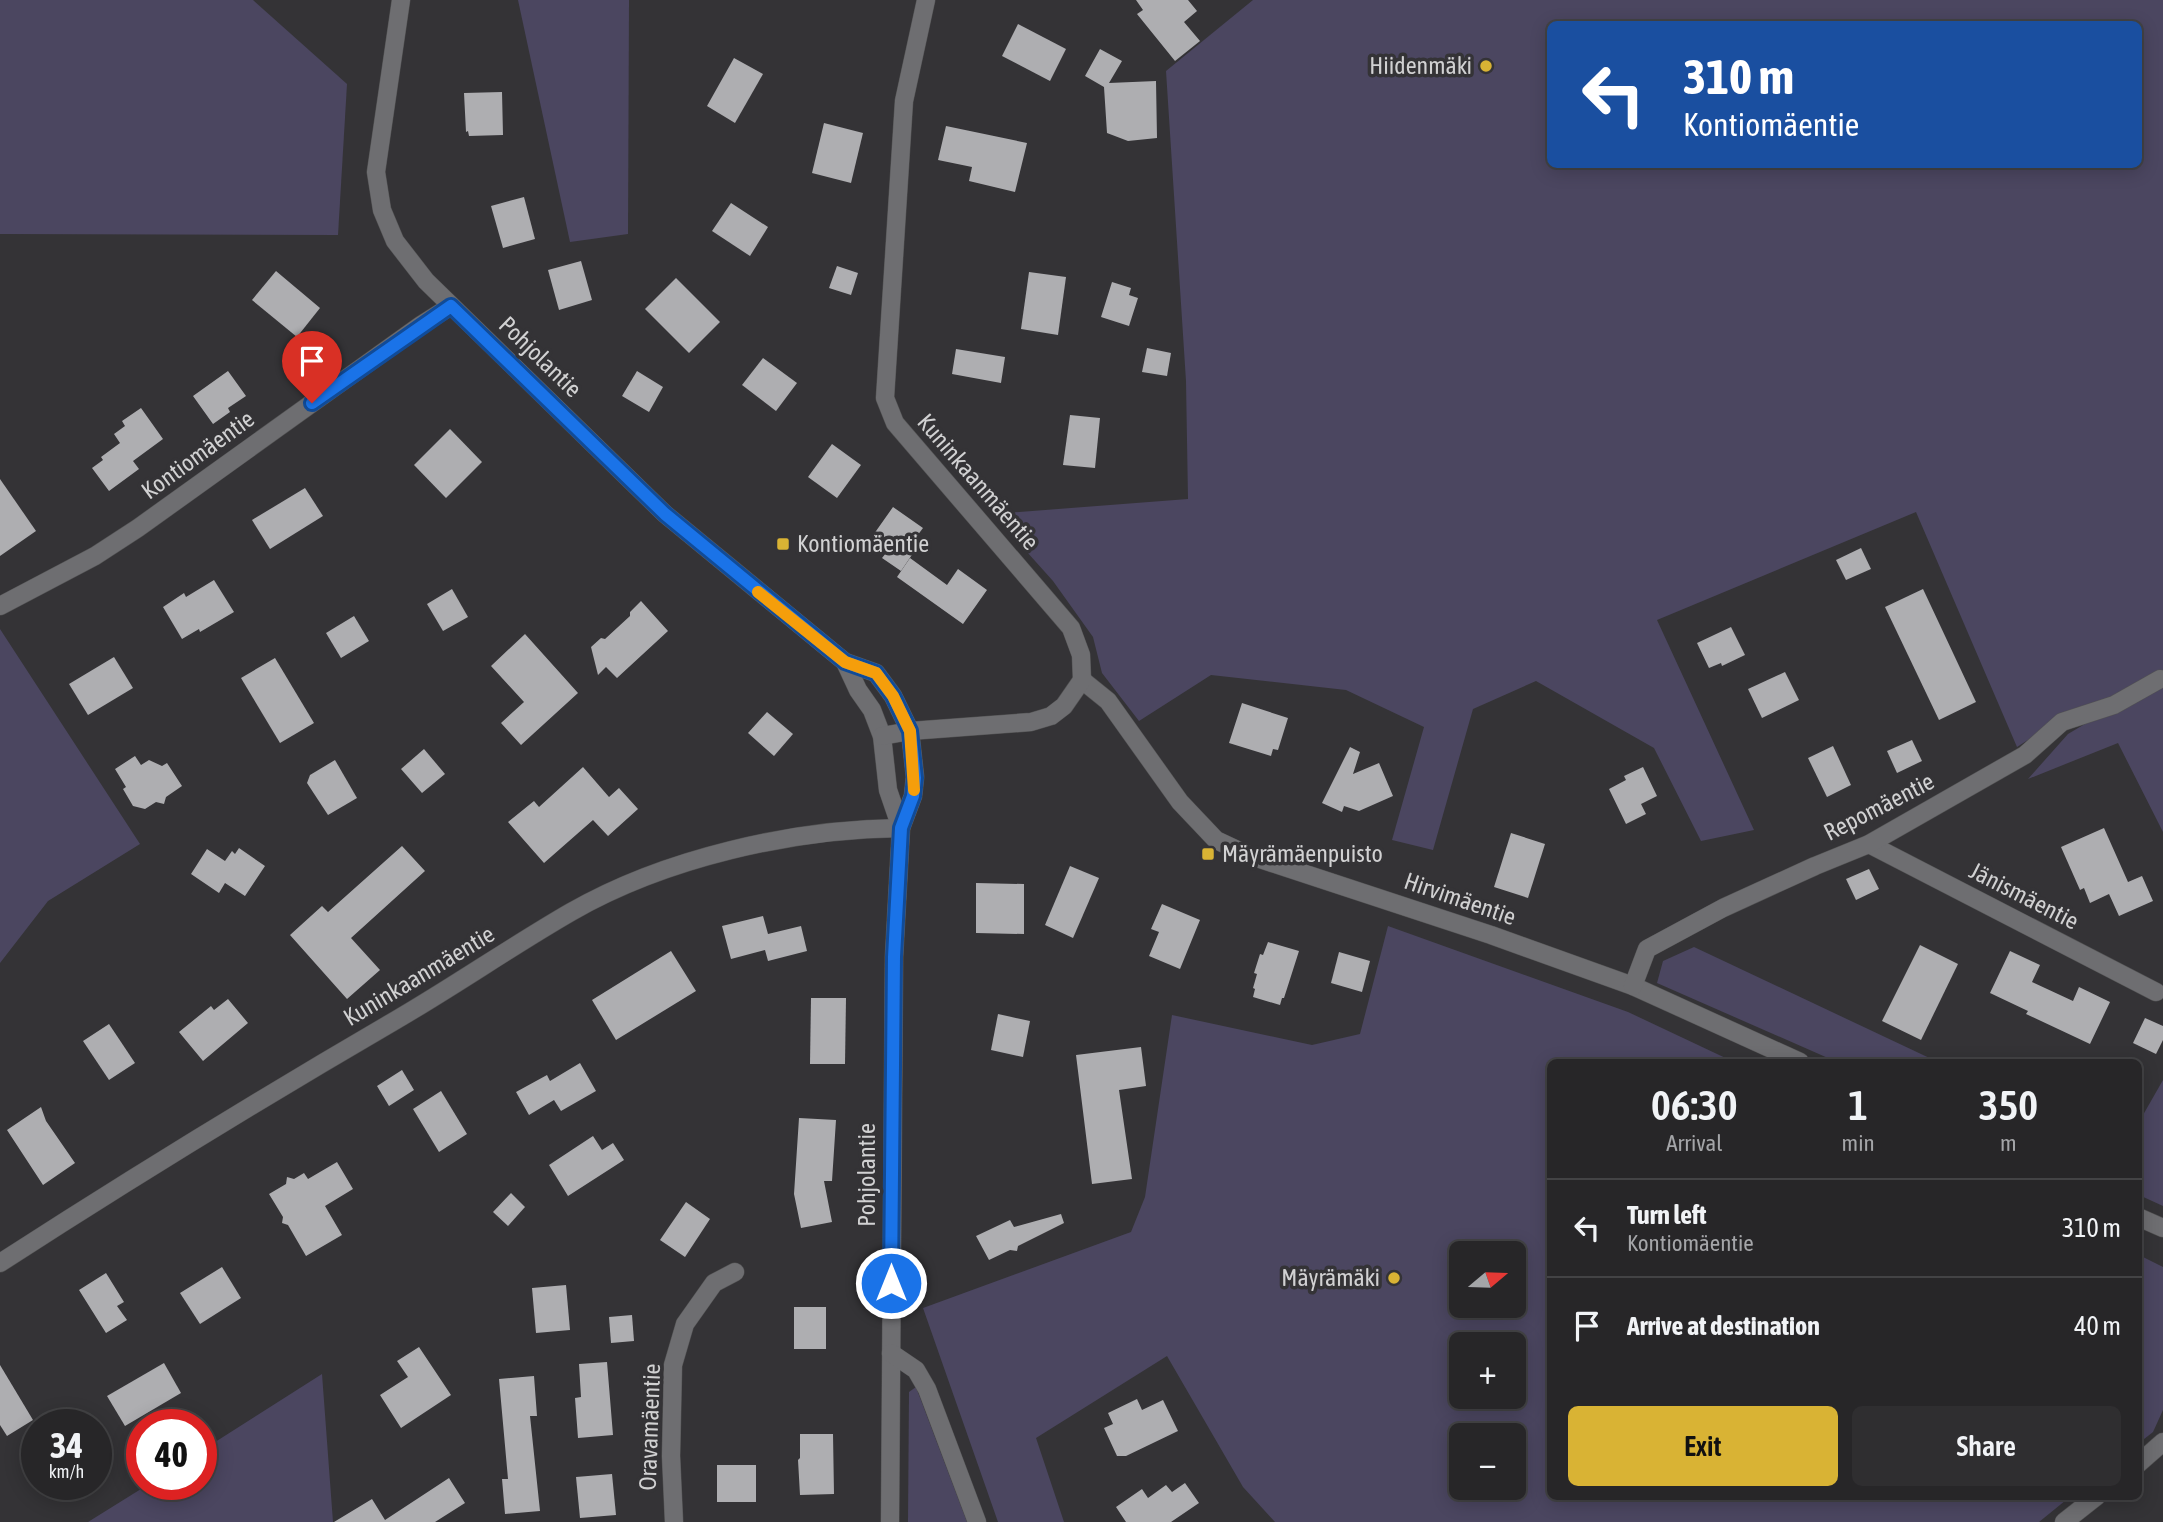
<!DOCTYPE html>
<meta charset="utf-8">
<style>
:root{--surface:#272628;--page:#2f2e30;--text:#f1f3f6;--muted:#a4a5a8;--line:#434345;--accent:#d9b334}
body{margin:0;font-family:"Asap Condensed",sans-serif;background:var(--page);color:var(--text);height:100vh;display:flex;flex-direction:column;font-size:26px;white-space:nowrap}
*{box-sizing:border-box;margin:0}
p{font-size:23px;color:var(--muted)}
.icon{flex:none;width:38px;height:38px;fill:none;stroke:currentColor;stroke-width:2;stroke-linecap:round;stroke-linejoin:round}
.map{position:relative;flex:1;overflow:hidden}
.details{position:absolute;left:1547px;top:1059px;width:595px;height:441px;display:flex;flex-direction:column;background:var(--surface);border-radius:10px;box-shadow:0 4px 18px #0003,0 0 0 2px var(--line)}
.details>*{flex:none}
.top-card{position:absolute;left:1547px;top:21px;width:595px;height:147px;border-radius:10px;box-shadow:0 4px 18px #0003,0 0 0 2px var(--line);background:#1a4fa0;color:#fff;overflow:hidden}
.needle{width:46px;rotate:71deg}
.controls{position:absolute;left:1449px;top:1241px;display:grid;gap:14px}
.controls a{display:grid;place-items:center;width:77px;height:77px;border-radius:10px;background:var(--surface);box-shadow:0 4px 18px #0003,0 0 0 2px var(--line);font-size:35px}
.speed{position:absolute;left:21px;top:1409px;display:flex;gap:14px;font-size:35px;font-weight:700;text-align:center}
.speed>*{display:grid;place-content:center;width:91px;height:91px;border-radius:50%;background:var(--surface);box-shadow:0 4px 18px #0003,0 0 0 2px var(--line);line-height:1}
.speed small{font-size:18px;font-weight:400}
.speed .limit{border:10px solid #d22;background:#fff;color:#111}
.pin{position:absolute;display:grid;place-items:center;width:60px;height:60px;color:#fff;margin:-72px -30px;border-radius:50% 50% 50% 0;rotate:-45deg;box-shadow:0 0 7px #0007}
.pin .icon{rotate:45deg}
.me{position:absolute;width:77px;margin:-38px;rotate:0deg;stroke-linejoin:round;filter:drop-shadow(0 0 5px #0008)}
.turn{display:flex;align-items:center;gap:24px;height:147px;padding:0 21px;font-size:32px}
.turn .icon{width:91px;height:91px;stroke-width:2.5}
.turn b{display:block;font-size:49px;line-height:60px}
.eta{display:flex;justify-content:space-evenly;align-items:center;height:119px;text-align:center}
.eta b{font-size:42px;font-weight:600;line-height:49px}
.primary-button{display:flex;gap:14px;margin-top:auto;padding:14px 21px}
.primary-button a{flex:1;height:80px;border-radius:10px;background:var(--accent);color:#111;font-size:28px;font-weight:600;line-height:80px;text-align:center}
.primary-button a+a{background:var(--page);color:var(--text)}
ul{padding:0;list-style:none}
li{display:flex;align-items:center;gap:21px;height:98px;padding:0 21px;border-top:2px solid var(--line)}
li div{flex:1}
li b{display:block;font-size:26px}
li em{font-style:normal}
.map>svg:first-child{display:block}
</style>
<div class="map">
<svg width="2163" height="1522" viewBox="0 0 2163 1522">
<rect width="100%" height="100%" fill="#343336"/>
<!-- green -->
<g fill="#4b4660" fill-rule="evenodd">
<path d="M0,0h253l94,84 -9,151 -338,-1z"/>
<path d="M518,0h111l-1,234 -58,8z"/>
<path d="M1253,0h910v832l-45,-89 -90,36 40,-45 47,-28 -53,12 -45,29 -101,-235 -259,108 97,210 -53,11 -47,-93 -118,-67 -63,28 -40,141 -41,-10 32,-113 -78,-37 -135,-15 -72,46 -37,-48 -9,-36 -40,-56 -60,-67 195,-15 -2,-118 -20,-310zM1550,24h588v140h-588z"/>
<path d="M0,629l140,215 -92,57 -48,62z"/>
<path d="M1388,926l240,86 106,50h-184v434h521l-32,26h-764l-32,-35 -76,-131 -131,82 28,84h-66l-75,-214 208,-76 14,-35 27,-182 140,30 48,-11zM1461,1253h53v53h-53zM1461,1344h53v52h-53zM1514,1435v53h-53v-53z"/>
<path d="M1694,947l244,115h-101l-180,-79 6,-22z"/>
<path d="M2163,1080v126l-24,-11v-73z"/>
<path d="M2139,1255l24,12v143l-10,22 -14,11z"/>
<path d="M322,1374l11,148h-245l61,-38h52v-33z"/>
<path d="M916,1387l51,135h-59l1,-130z"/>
</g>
<!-- building -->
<g fill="#aeaeb1">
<path d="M1136,0h52l9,11 -13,11 16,19 -25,20 -38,-47 6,-4z"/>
<path d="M1018,24l48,25 -16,32 -48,-25z"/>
<path d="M1100,49l22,12 -13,22 47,-2 1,57 -29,3 -21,-8 -3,-46 -19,-11z"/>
<path d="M734,58l29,16 -28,49 -28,-17z"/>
<path d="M502,92l1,43 -34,1 -1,-5 -2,1 -2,-39z"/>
<path d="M824,123l39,10 -12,50 -39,-10z"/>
<path d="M946,126l81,17 -12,49 -46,-11 3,-14 -34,-7z"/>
<path d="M524,197l11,42 -32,9 -12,-42z"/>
<path d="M731,203l37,24 -18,29 -38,-25z"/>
<path d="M581,261l11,39 -33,10 -11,-40z"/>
<path d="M837,266l21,7 -7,22 -22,-7z"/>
<path d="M276,271l44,37 -23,29 -45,-37z"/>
<path d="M1029,272l37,5 -8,58 -37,-6z"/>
<path d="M676,278l44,44 -31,31 -44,-44z"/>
<path d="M1112,282l19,6 -2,7 9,3 -9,28 -28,-9z"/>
<path d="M1147,348l24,5 -4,23 -25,-4z"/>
<path d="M956,349l49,8 -4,26 -49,-9z"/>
<path d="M763,358l34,25 -21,28 -34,-26z"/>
<path d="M228,371l18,25 -18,12 2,4 -17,12 -20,-28z"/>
<path d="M637,371l26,16 -14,25 -27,-16z"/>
<path d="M141,408l22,31 -30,22 6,8 -30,22 -17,-23 11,-8 -2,-3 19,-14 -6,-9 11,-8 -3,-5z"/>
<path d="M1070,415l30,3 -5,50 -32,-3z"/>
<path d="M450,429l32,33 -36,36 -32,-33z"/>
<path d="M832,444l29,21 -24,33 -29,-21z"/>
<path d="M0,479l36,52 -36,25z"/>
<path d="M305,488l18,28 -53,33 -18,-29z"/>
<path d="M893,507l30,21 -6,8 5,4 -21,31 -19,-13 4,-5 -17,-12z"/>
<path d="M1861,548l10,21 -25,11 -10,-20z"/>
<path d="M910,558l37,27 11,-16 29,21 -24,34 -66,-47z"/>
<path d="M214,580l20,32 -34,20 -1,-3 -17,10 -19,-32 21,-14 2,4z"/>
<path d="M452,589l16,28 -25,14 -16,-27z"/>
<path d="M1923,589l53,113 -37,18 -54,-113z"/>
<path d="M641,601l27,30 -51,47 -11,-11 -8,8 -7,-28 10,-9 4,1 25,-23v-4z"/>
<path d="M354,616l15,25 -28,17 -15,-25z"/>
<path d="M1731,627l14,28 -23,11 -1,-3 -12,5 -12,-25z"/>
<path d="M525,634l53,59 -57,52 -20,-22 23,-21 -33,-36z"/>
<path d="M114,657l19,31 -45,27 -19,-31z"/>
<path d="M275,658l39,65 -34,20 -39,-65z"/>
<path d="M1785,672l14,28 -37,18 -14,-29z"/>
<path d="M1242,703l46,15 -10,32 -5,-1 -2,7 -42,-13z"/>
<path d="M767,712l26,22 -19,22 -26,-23z"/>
<path d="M1912,740l10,21 -25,12 -10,-22z"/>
<path d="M1833,746l18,39 -24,12 -19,-39z"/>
<path d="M1350,747l10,5 -7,22 26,-11 14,33 -34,15 -15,-5 -2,6 -20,-9z"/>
<path d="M424,749l21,25 -23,19 -21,-24z"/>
<path d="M135,756l6,9 8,-5 13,6 5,-3 15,23 -16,11 -2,7 -8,-2 -11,7 -12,-3 -10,-17 3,-2 -11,-18z"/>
<path d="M335,760l22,38 -29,17 -21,-32 3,-8z"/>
<path d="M583,767l26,30 10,-9 19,21 -30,27 -15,-16 -49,43 -36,-41 26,-21 5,6z"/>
<path d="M1643,767l14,29 -16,8 5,10 -20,10 -17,-35 17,-9 -2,-4z"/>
<path d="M2104,828l24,54 14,-6 11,25 -34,15 -10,-22 -19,9 -6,-15 -4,2 -19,-43z"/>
<path d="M1511,833l34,11 -17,54 -34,-11z"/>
<path d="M402,846l23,25 -74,67 29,32 -33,29 -57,-64 32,-29 6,6z"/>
<path d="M239,848l26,18 -20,30 -20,-13 -6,10 -28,-19 16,-25 18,12 7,-10 3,3z"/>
<path d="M1070,866l29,12 -26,60 -28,-13z"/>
<path d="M1869,869l10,20 -23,11 -10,-21z"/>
<path d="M976,883l48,1v50l-48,-1z"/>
<path d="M1162,904l38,16 -20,49 -31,-13 10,-24 -8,-3z"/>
<path d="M763,916l5,18 33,-8 6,25 -39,10 -3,-11 -34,9 -9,-33z"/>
<path d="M1268,942l31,9 -15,47h-2l-2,7 -27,-8 2,-8 -2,-1 4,-14 -3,-1 6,-19 3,1z"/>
<path d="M1920,945l38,19 -37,76 -39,-19z"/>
<path d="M671,951l25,40 -80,49 -24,-40z"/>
<path d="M2010,951l30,14 -8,17 41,19 6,-14 31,15 -20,42 -64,-30 2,-3 -38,-18z"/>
<path d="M1339,952l31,9 -8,31 -31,-9z"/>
<path d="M811,998h35l-1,66h-35z"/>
<path d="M228,999l20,24 -45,38 -24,-29 32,-26 3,4z"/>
<path d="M998,1014l32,7 -7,36 -32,-7z"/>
<path d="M2145,1018l18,8v14l-7,14 -23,-11z"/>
<path d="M109,1024l26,39 -26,17 -26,-39z"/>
<path d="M1141,1047l5,39 -27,4 13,89 -40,5 -16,-129z"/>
<path d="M580,1063l16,28 -35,20 -7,-11 -25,15 -13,-23 31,-17 3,6z"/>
<path d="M402,1070l12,20 -25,16 -12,-20z"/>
<path d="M441,1091l26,43 -28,18 -26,-43z"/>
<path d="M41,1107l5,14 29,42 -32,22 -36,-55z"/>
<path d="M799,1118l37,2 -4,61h-8l8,41 -31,6 -7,-34z"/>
<path d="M593,1136l9,14 11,-7 11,17 -56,36 -19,-31z"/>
<path d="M337,1162l16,27 -28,17 17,29 -36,21 -18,-31 -6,-2 1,-6 -14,-23 17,-10 1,-7 7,2 10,-6 4,6z"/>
<path d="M511,1193l14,14 -17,19 -15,-14z"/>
<path d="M686,1202l24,17 -25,38 -25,-17z"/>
<path d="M1061,1214l3,9 -46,23 -1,5 -7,-1 -21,10 -13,-24 34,-16 4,7z"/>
<path d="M222,1267l19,31 -41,26 -20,-31z"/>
<path d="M106,1273l18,29 -7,4 10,14 -21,13 -27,-43z"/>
<path d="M566,1285l4,45 -34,3 -4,-45z"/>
<rect x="794" y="1307" width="32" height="42"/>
<path d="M632,1315l2,26 -23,2 -2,-26z"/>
<path d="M419,1347l32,48 -50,33 -21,-33 28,-18 -11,-16z"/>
<path d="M607,1362l6,73 -35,3 -3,-40 6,-1 -2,-33z"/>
<path d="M164,1363l17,30 -56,33 -18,-30z"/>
<path d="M0,1365l33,55 -26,16 -7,-11z"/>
<path d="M534,1376l3,40h-7l10,95 -35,3 -3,-35h6l-9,-100z"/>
<path d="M1137,1399l5,11 21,-10 15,31 -52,25h-9l-13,-28 9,-4 -5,-11z"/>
<path d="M800,1434h33l1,60 -34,1 -2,-35 2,-2z"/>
<rect x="717" y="1465" width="39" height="37"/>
<path d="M612,1474l4,41 -36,3 -4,-41z"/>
<path d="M449,1478l16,25 -30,19h-101l38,-23 13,21z"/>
<path d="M1185,1483l14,20 -28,19h-45l-10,-15 26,-18 6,9 18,-13 6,7z"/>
</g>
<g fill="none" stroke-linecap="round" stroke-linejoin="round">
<defs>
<g id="minor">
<path d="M401,0l-25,172 6,38 13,31 31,40 239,233 180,148 31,11 17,23 17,35 5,46 -2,19 -12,32 -7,129 -4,565"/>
<path d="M0,606l95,-50 43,-28 283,-203 30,-19"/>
<path d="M845,662l13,28 14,20 10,26 6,54 13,38"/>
<path d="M1082,680l26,21 72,101 36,38 32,15 243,80 142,51 167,76"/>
<path d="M882,736l28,-5 121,-9 20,-6 13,-10 18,-26 -1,-25 -10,-27 -176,-205 -10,-25 19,-297 22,-101"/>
<path d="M1869,844l287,148"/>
<path d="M1633,986l14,-37 76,-41 92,-42 54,-22 156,-89 37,-33 52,-17 46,-26"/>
<path d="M2138,1217l25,11"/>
<path d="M0,1263c130,-84 262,-165 396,-243 60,-35 116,-74 175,-108 94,-54 222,-83 330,-84"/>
<path d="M891,1353l25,17 11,19 50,133"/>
<path d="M2138,1464l25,-22"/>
<path d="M674,1522l-3,-66 2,-91 12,-41 29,-41 21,-11"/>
<path d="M2064,1522l33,-26"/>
</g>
</defs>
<!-- minor casing -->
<use href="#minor" stroke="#525253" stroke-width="19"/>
<!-- minor -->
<use href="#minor" stroke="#6e6e71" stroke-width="18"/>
</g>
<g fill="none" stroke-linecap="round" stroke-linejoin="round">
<defs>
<path id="route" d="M312,403l139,-97 214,208 180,148 31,11 17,23 17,35 5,47 -2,18 -12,32 -7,129 -3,326"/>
</defs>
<!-- route casing -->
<use href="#route" stroke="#114b97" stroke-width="18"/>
<!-- route -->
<use href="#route" stroke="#1a73e8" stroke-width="12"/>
<!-- slow -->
<path stroke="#f59e0b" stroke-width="12" d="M758,592l87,70 31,11 17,23 17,35 4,59"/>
</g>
<!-- markers -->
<g fill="#d9b334" stroke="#343336" stroke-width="2.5">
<circle cx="1486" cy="66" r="7"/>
<rect x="776" y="537" width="14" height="14" rx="3.5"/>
<rect x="1201" y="847" width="14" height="14" rx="3.5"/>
<circle cx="1394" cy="1278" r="7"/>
</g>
<g text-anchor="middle" stroke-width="7" stroke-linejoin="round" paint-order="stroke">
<!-- poi labels -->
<g font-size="24" fill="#d1d1d2" stroke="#343336" text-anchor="end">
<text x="1472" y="74">Hiidenmäki</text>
<text x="797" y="552" text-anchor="start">Kontiomäentie</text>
<text x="1222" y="862" text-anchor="start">Mäyrämäenpuisto</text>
<text x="1380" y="1286">Mäyrämäki</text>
</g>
<!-- street labels -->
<g font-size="24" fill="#d1d1d2" stroke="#343336">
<text transform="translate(540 357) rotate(44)" y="8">Pohjolantie</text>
<text transform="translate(198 455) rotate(-36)" y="8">Kontiomäentie</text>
<text transform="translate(978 482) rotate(49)" y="8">Kuninkaanmäentie</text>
<text transform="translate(1879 807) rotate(-27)" y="8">Repomäentie</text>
<text transform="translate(2024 896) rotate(27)" y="8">Jänismäentie</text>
<text transform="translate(1460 899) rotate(19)" y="8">Hirvimäentie</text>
<text transform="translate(419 976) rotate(-31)" y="8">Kuninkaanmäentie</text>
<text transform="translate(867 1175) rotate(-90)" y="8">Pohjolantie</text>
<text transform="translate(650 1427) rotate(-88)" y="8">Oravamäentie</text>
</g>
</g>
</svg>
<div class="controls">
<a><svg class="needle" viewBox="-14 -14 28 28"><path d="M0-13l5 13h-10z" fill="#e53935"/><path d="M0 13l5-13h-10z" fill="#a4a5a8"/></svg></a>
<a>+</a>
<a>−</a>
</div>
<div class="speed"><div>34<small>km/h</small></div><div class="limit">40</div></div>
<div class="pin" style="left:312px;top:403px;background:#d93025"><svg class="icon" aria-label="arrive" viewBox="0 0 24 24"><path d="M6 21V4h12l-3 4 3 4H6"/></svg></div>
<svg class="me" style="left:891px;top:1283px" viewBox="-20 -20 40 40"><circle r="17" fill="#1a73e8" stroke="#fff" stroke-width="3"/><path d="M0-11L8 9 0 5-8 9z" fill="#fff"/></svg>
<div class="top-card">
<div class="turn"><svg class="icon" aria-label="left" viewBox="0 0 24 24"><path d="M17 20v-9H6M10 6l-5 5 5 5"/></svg><div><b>310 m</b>Kontiomäentie</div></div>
</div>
<section class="details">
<div class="eta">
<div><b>06:30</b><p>Arrival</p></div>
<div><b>1</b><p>min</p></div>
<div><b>350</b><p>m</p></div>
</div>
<ul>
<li><svg class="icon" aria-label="left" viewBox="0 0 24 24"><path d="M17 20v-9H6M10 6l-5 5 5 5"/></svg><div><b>Turn left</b><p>Kontiomäentie</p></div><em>310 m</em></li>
<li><svg class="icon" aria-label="arrive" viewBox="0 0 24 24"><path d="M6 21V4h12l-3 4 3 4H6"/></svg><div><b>Arrive at destination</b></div><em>40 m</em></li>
</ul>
<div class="primary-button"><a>Exit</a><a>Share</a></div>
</section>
</div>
